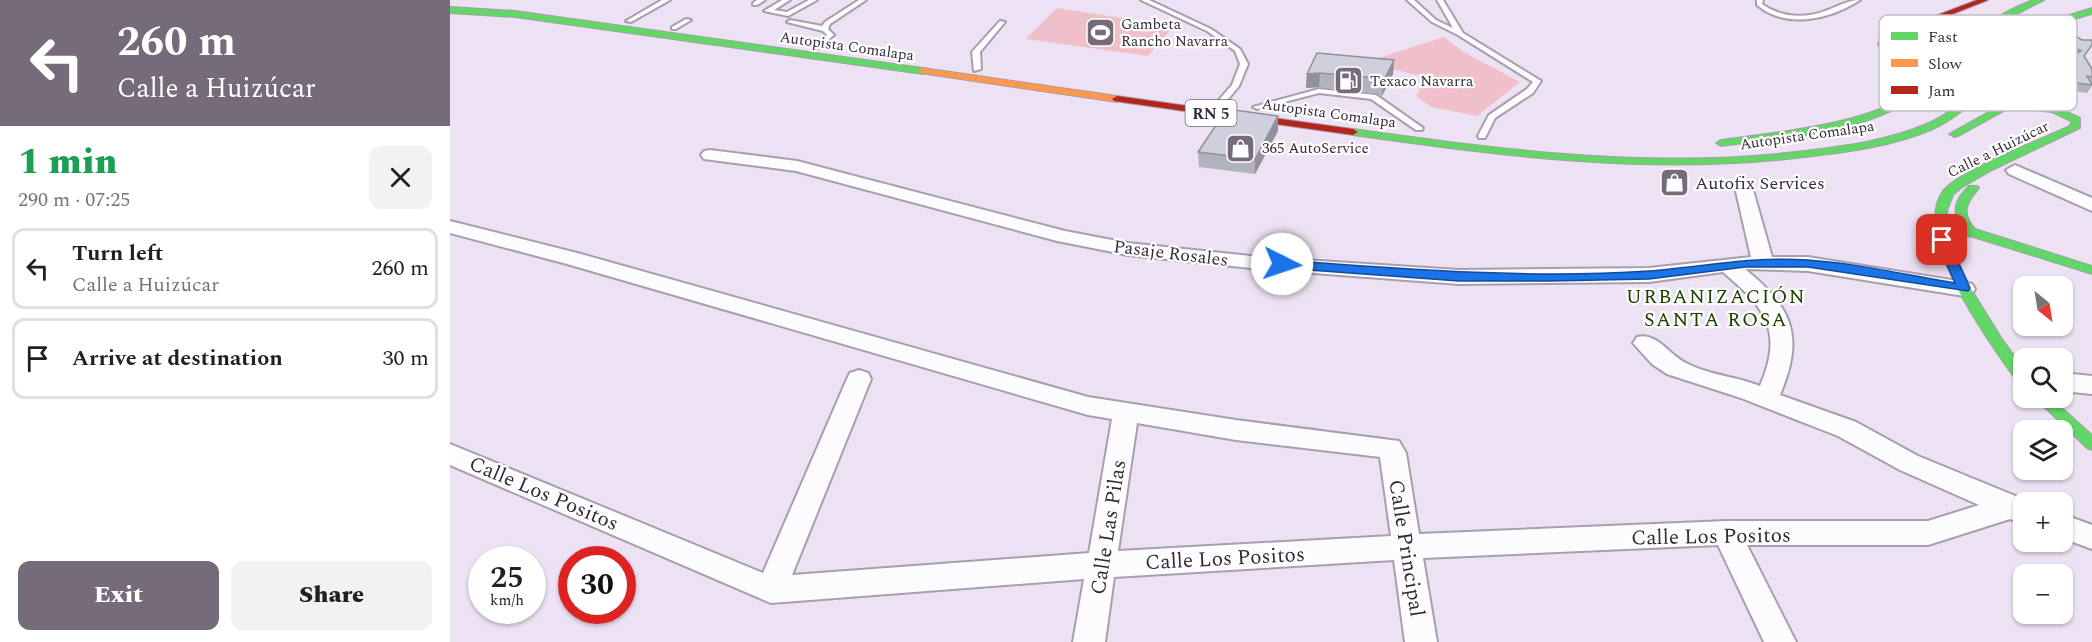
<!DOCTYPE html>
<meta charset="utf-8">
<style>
:root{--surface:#fff;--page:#f2f2f2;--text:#202124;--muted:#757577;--line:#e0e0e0;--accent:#756b7a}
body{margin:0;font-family:Spectral,serif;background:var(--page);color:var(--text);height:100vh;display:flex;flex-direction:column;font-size:22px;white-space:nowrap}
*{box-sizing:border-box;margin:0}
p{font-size:20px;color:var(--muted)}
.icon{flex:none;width:33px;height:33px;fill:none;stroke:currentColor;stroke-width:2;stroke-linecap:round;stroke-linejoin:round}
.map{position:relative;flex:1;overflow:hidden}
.panel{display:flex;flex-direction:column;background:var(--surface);width:450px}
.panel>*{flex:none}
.guide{background:#756b7a;color:#fff;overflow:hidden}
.needle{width:39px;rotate:150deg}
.buttons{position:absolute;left:1563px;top:276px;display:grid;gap:12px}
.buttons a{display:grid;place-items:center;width:60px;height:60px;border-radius:12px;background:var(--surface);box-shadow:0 2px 4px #0004;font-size:30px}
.speed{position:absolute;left:18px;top:546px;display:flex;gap:12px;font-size:30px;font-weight:700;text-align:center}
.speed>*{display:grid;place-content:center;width:78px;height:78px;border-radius:50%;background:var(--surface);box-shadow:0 2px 4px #0004;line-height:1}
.speed small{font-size:15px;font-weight:400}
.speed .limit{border:9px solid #d22;background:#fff;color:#111}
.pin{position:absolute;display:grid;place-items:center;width:51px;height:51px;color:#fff;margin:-26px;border-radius:12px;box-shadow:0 3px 9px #0006}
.me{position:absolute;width:66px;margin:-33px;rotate:94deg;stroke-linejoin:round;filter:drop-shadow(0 0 4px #0008)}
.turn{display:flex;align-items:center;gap:21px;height:126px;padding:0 18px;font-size:27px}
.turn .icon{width:78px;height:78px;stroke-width:2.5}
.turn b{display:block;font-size:42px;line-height:51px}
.round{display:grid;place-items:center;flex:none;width:63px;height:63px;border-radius:12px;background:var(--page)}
.overview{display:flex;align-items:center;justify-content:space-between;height:102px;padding:0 18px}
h1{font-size:36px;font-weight:800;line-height:45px;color:#1e9e55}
.cta{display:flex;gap:12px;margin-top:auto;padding:12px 18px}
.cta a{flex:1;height:69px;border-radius:12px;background:var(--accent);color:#fff;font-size:24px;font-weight:800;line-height:69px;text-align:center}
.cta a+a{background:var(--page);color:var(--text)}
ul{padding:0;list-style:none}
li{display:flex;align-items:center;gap:18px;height:81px;margin:0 12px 9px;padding:0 6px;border:3px solid var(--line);border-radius:12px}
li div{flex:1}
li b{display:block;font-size:22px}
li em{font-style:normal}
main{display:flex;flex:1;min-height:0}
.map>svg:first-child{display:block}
</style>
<main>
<section class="panel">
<div class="guide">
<div class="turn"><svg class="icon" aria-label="left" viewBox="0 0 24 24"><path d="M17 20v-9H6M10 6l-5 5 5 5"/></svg><div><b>260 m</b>Calle a Huizúcar</div></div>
</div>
<div class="overview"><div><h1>1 min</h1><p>290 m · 07:25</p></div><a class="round"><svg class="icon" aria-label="close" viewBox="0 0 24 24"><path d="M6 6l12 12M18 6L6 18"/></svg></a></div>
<ul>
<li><svg class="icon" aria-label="left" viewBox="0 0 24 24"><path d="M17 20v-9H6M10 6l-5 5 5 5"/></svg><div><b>Turn left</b><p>Calle a Huizúcar</p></div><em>260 m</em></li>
<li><svg class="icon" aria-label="arrive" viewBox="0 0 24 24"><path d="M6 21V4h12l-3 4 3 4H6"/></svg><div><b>Arrive at destination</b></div><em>30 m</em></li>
</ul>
<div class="cta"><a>Exit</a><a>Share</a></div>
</section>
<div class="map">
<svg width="1642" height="642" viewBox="0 0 1642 642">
<rect width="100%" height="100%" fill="#ede2f3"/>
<!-- green -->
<g fill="#efc0ca">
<path d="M607,8l117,18 -26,30 -122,-17z"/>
<path d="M994,37l18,14 58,31 -43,34 -46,-9 -15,-11 7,-13 -3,-7 -54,-14z"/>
</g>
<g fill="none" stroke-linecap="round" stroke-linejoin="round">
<defs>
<g id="lane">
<path d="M212,0h8l-39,22 -5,-1z"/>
<path d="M307,0h8l-8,5h-4v-2z"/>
<path d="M332,0h8l-16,10 13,2 22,-12h8l-29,16 -24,-5z"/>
<path d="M409,0h7l-36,24 -2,5 6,6 -16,13 -5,-1 14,-12 -4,-4 -36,-9 3,-2 32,6 3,-4z"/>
<path d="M691,0h8l62,29 29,20 8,15 -9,22 -15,18 -7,-2 15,-17 8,-21 -5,-13 -28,-20z"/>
<path d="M957,0h7l22,20 17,8 -16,-28h6l20,33 78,48 -8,12 -38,25 -10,20h-6l-1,-2 11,-21 38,-26 6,-7 -75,-47 -26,-13z"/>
<path d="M1307,0h6l-1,4c18,13 42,15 63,7 12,-4 22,-11 35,-11 -29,19 -74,30 -103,5z"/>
<path d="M236,19l5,1 -15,9h-4v-2z"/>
<path d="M550,21l5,1 -25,30 1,17 -7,2 -2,-19z"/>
<path d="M1613,35h4l15,10 -5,1 -14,-9z"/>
<path d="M1590,54l30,2 4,2 -4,2 -27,-2 -4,-2z"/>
<path d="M869,89l57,6 47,33 -1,2h-6l-45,-31 -52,-6 -62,16 -4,-2z"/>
</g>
<g id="street">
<path d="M260,150l87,11 268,70 63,12 132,14 199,13 190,-2 102,-11 -16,-70 2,-4h14l21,74h36l156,25 8,2 3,5 -3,5 -8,2 -156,-25 -63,-2c49,40 59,68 35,126l76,27 62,34 112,46h-6v21l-14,-4 -82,26h-181l49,97h-32l-46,-97 -295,13 14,84h-32l-11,-82 -280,17 -9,65h-32l11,-63 -313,24 -321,-138v-21l313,129 84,-194 3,-6 9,-3 9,3 3,6 -79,196 297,-22 23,-134 -24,-4 -521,-151 -117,-31v-12l131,33 507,143 148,23 163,21 7,12 13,81 307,-13h202l51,-16 -79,-35 -62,-34 -97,-38 -74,-24 -15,-10 -19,-21 4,-6c19,-5 31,16 47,25 23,13 51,14 76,24 24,-56 5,-78 -37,-114l-74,10 -190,2 -199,-15 -132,-14 -71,-14 -261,-70 -92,-12 -3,-4 3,-4zM687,423l99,17 144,17 11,79 -273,15z"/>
<path d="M1565,165l77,33v13l-83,-37 -3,-4z"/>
<path d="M1612,373l30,3v18l-30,-3z"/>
<path d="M1612,514l30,11v24l-30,-11z"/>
</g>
<g id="fast">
<path d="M1583,0h11l-52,27 -44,38h-6v-4c26,-26 55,-48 91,-61z"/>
<path d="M0,7l65,4 408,57 5,3 -5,3 -408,-57 -65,-4z"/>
<path d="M1642,8v6c-19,5 -38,11 -54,23 -38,29 -60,72 -105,92 -39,17 -85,23 -128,28 -152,19 -302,-1 -452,-22l-5,-3 5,-3c150,21 300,41 451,22 40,-5 82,-10 120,-26 47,-19 70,-64 110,-93 17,-12 38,-18 58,-24z"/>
<path d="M1470,76l8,2c-4,6 -8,14 -14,19 -44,35 -137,42 -193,49l-5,-3 5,-3c46,-6 156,-17 188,-48 4,-4 7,-11 11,-16z"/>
<path d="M1566,103l38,3 26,12v10l-88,42 -31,18 -8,7 -6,16 1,21 15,-2c-12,-18 -9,-30 6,-44h8l2,2c-13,15 -18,25 -4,41l117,37v8l-122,-38 -20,2 7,22 14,29 31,50 22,30v16l-5,-1c-27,-37 -109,-149 -76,-193 17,-21 99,-52 127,-65l1,-5 -19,-9 -40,-4 -1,-2z"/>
<path d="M1553,104l4,1v4l-49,27 -4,1 -5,-3z"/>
<path d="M1585,398h16l41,37v15l-5,-2z"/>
</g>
<path id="slow" d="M473,68l194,28 5,3 -5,3 -197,-29v-4z"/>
<g id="jam">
<path d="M1527,0h11l-101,40v4l10,11 28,18v4c-13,1 -39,-22 -47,-32l2,-8z"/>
<path d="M1557,72l20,11 9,12 -4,8 -22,7 -31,-3 -1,-2 5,-3 26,2 16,-5 1,-4 -5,-8 -19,-12z"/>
<path d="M667,96l236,33 5,3 -5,3 -239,-34 -2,-2z"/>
</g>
</defs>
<!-- lane casing -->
<use href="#lane" stroke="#a89ead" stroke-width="4"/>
<!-- street casing -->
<use href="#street" stroke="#a89ead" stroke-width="4"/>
<!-- fast casing -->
<use href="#fast" stroke="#a89ead" stroke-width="2"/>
<!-- slow casing -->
<use href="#slow" stroke="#a89ead" stroke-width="2"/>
<!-- jam casing -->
<use href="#jam" stroke="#a89ead" stroke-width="2"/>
<!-- lane -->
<use href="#lane" fill="#fcfbfd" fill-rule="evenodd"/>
<!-- street -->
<use href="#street" fill="#fcfbfd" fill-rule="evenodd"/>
<!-- fast -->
<use href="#fast" fill="#63d668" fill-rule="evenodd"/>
<!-- slow -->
<use href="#slow" fill="#ff974d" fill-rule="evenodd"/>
<!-- jam -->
<use href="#jam" fill="#b3261e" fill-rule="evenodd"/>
<defs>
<path id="fast-bridge" d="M1489,91l39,13"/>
<path id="slow-bridge" d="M1510,63l47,12"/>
</defs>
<!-- fast-bridge casing -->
<use href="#fast-bridge" stroke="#a89ead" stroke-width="12" stroke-linecap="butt"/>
<!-- slow-bridge casing -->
<use href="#slow-bridge" stroke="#a89ead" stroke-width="12" stroke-linecap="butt"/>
<!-- fast-bridge -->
<use href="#fast-bridge" stroke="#63d668" stroke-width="10"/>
<!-- slow-bridge -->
<use href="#slow-bridge" stroke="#ff974d" stroke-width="10"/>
</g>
<!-- wall -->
<g fill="#b2b2bf">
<path d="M1627,37l7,19 8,13v17l-5,7 -37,-5 -6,-7 5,-8 17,-20z"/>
<path d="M944,60l-1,14 -11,22 -6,-3 -57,-6 -13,1 1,-14z"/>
<path d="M828,116v15l-23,43 -56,-7 -1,-15z"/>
</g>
<!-- shaded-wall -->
<g fill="#91919b">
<path d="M944,60l-1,14 -11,22 1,-14z"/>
<path d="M870,73l-1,14 -13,1 1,-14z"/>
<path d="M828,116v15l-23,43v-15z"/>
</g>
<!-- building -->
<g fill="#cfcfde" stroke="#91919b" stroke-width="1.5">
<path d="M1627,37l5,3h10v5l-8,11 8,13v8l-5,-1 5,9 -37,-5 -6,-7 16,-20 10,1 6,-3 -10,-6z"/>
<path d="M867,53l77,7 -11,22 -6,-4 -57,-5 -13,1z"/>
<path d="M777,109l51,7 -23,43 -57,-7z"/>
</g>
<!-- route -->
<path fill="#1a73e8" stroke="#114b97" stroke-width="1.5" d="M1492,236l6,4 22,48 -2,3 -160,-24h-63l-96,12 -99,2h-91l-177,-13 -7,-4 7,-4c122,9 244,19 367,11 53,-4 104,-15 158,-11 49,3 99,15 148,23l-19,-43z"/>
<!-- icons -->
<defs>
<symbol id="stadium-square" viewBox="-11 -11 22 22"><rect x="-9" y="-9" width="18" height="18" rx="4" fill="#756b7a" stroke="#fff"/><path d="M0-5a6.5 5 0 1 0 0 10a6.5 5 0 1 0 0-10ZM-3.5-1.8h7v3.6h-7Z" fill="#fff"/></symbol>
<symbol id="fuel-square" viewBox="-11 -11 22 22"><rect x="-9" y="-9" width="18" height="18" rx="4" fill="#756b7a" stroke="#fff"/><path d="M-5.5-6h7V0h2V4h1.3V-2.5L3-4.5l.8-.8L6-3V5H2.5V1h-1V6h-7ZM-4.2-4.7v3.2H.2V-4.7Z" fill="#fff"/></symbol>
<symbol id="shop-square" viewBox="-11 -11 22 22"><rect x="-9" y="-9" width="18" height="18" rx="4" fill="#756b7a" stroke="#fff"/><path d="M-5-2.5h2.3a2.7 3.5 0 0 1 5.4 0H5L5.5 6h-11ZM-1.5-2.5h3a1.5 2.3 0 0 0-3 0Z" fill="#fff"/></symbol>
</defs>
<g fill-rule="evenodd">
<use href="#stadium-square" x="634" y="16" width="33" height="33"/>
<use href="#fuel-square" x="882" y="64" width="33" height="33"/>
<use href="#shop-square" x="774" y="132" width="33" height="33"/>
<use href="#shop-square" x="1208" y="166" width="33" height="33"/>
</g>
<g text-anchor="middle" stroke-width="4.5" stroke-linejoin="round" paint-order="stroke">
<!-- far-poi labels -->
<g font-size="15" fill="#352b39" stroke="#fff" text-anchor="start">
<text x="671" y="29">Gambeta<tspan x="671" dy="17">Rancho Navarra</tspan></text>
<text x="920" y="86">Texaco Navarra</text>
<text x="812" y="153">365 AutoService</text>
</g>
<!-- far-street labels -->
<g font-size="15" fill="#352b39" stroke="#fff">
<text transform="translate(397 46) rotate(8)" y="5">Autopista Comalapa</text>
<text transform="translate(879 113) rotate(8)" y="5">Autopista Comalapa</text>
<text transform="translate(1357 135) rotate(-8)" y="5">Autopista Comalapa</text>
<text transform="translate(1548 149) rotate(-26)" y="5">Calle a Huizúcar</text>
</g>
<!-- shield labels -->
<rect fill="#fff" stroke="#726b74" stroke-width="1.5" x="735.5" y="100" width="51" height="26" rx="4.5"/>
<g font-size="16" font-weight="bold" fill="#352b39">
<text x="761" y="119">RN 5</text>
</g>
<!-- poi labels -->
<g font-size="18" fill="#352b39" stroke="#fff" text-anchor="start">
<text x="1245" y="189">Autofix Services</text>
</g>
<!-- street labels -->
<g font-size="18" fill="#352b39" stroke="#fff">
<text transform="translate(721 253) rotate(7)" y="6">Pasaje Rosales</text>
</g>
<!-- neighbourhood labels -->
<g font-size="20" letter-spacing="1.5" fill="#1d4200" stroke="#fff">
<text x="1266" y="303">URBANIZACIÓN<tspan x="1266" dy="23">SANTA ROSA</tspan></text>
</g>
<!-- near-street labels -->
<g font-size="21" fill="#352b39" stroke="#fff">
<text transform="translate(94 493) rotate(23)" y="7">Calle Los Positos</text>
<text transform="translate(658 527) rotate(-81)" y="7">Calle Las Pilas</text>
<text transform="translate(1261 536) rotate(-1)" y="7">Calle Los Positos</text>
<text transform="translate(957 548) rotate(81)" y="7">Calle Principal</text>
<text transform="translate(775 558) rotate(-3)" y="7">Calle Los Positos</text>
</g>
</g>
<!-- legend -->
<rect x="1429" y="15" width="198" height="96" rx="9" fill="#fff" stroke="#c2bfc4" stroke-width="1.5"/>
<rect x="1441" y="32" width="27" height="8" fill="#63d668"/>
<rect x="1441" y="59" width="27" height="8" fill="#ff974d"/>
<rect x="1441" y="86" width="27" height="8" fill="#b3261e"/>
<g font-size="16" fill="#352b39">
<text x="1478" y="42">Fast</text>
<text x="1478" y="69">Slow</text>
<text x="1478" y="96">Jam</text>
</g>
</svg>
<div class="buttons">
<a><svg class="needle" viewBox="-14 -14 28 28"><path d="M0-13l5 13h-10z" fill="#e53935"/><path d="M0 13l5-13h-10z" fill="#757577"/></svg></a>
<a><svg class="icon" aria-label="search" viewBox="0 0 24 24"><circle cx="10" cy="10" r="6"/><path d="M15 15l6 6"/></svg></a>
<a><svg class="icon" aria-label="layers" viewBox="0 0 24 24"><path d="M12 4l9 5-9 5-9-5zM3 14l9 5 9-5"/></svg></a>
<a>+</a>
<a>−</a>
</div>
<div class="speed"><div>25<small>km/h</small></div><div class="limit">30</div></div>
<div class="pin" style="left:1492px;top:240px;background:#d93025"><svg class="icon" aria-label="arrive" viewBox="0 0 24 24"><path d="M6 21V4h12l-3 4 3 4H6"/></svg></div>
<svg class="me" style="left:832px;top:264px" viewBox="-20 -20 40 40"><circle r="19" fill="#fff"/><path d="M0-13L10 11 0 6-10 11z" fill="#1a73e8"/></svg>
</div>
</main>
